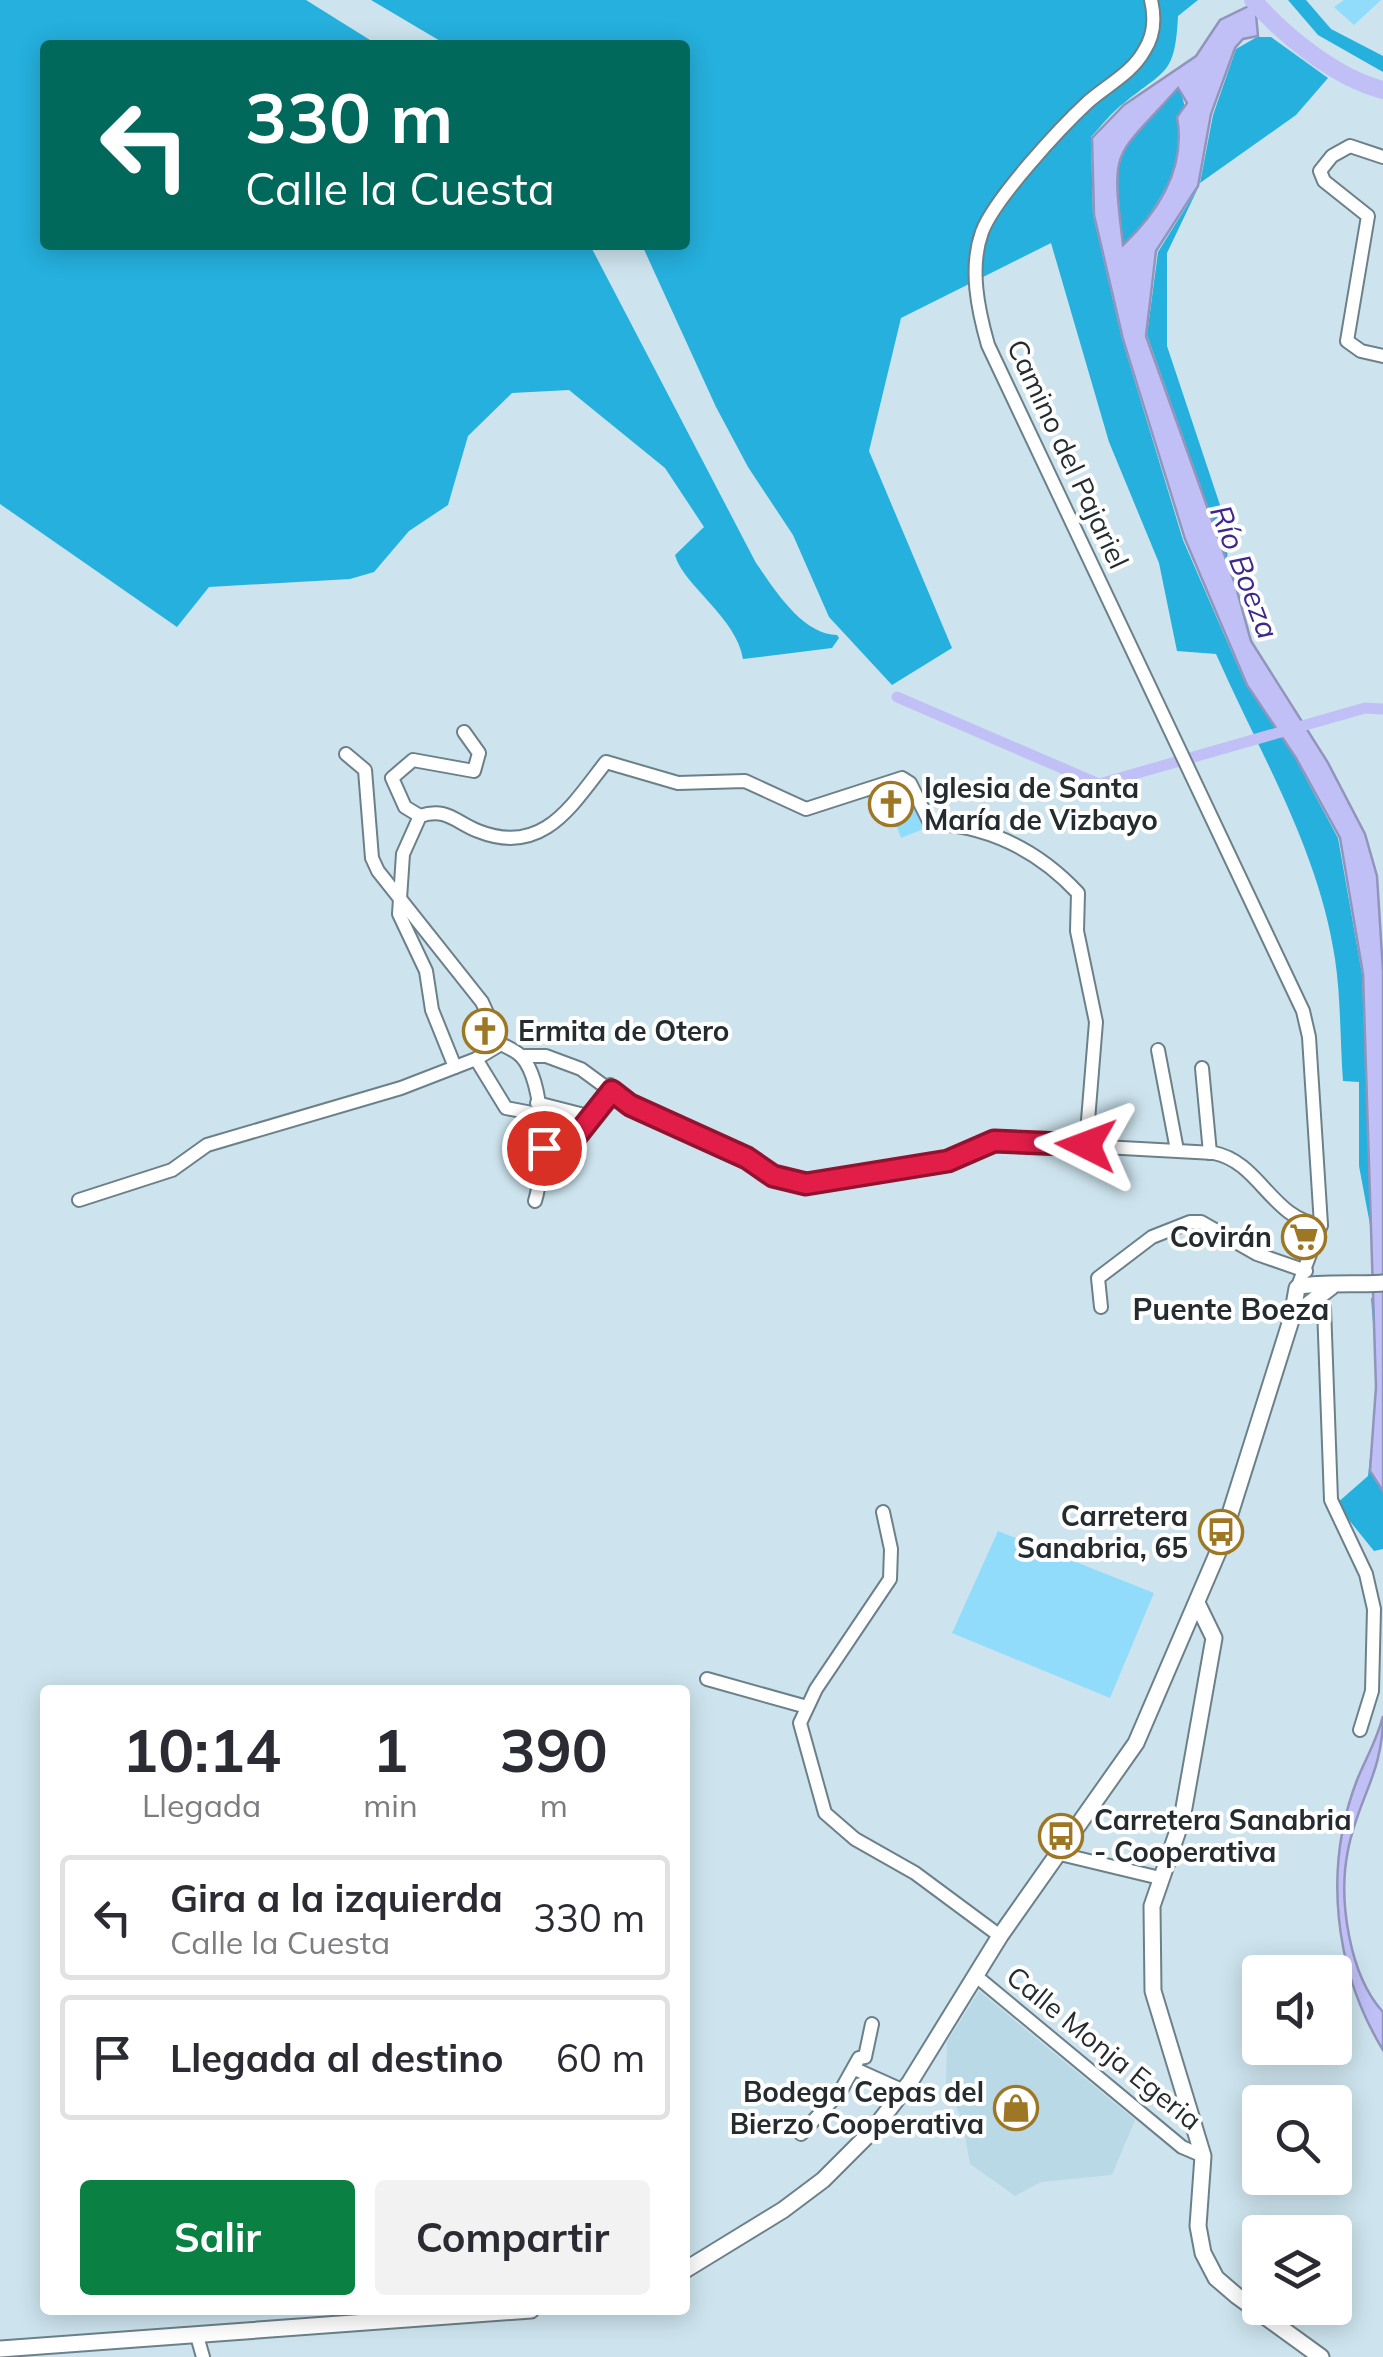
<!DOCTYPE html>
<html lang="es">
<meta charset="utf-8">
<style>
:root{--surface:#fff;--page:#f2f2f3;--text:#2b2b33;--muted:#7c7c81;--line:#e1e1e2;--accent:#0b8043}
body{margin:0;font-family:Mulish,sans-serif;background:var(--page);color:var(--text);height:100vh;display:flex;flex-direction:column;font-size:38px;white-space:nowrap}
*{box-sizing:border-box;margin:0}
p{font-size:32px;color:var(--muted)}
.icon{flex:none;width:55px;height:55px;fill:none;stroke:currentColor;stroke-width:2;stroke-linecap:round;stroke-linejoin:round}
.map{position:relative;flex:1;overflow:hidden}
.details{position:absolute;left:40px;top:1685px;width:650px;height:630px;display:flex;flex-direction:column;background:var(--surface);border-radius:10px;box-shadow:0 5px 25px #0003}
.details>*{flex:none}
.guide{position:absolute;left:40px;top:40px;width:650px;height:210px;border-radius:10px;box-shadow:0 5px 25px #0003;background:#00695c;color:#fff;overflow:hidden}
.tools{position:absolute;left:1242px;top:1955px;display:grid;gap:20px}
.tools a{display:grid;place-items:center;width:110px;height:110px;border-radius:10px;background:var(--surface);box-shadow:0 5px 25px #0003;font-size:50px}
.pin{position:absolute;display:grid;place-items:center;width:85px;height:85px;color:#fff;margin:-42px;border:5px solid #fff;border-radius:50%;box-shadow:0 2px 10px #0007}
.me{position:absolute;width:110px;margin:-55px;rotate:273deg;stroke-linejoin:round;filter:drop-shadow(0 0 8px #0008)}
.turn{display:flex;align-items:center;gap:35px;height:210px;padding:0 40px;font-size:45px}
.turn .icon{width:130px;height:130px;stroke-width:2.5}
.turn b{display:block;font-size:70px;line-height:85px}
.eta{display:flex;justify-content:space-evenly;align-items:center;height:170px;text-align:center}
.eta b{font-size:60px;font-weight:700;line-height:70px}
.primary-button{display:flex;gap:20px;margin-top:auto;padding:20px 40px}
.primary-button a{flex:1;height:115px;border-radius:10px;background:var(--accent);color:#fff;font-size:40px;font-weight:700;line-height:115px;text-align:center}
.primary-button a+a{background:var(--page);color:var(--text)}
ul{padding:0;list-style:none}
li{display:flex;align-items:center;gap:30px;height:125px;margin:0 20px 15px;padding:0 20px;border:5px solid var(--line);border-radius:10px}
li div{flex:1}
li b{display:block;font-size:38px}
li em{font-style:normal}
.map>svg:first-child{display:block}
</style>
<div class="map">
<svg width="1383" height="2357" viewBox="0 0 1383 2357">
<rect width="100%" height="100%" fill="#cde4ee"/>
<!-- built -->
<path fill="#bad9e7" d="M979,1991l156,129 -23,55 -71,7 -26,14 -45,-32 -8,-44 -16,-37 1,-41z"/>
<!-- green -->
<g fill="#91dcfb">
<path d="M1344,0h37l-27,25 -20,-18z"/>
<path d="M900,780l26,48 -25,10 -6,-17 -10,4 -18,-28z"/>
<path d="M998,1531l156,62 -44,105 -158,-65z"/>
</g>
<!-- forest -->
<g fill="#25b0dd">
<path d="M0,0h306l72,45h-333v200h545l166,318c19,27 46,71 81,72l2,3 -7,10 -89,11c-6,-41 -61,-75 -68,-104l29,-28 -39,-59 -96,-78 -57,3 -44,43 -20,69 -39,26 -35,41 -24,7 -141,8 -32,40 -177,-123z"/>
<path d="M371,0h827l-20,16c-3,59 -12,53 -54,87 -12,9 -22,22 -33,34l2,78 29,124 61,201 63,145 49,73 43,80 24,136 10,261 -13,-69v-84l-16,-1c-3,-40 -2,-82 -8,-122 -16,-109 -76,-207 -119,-305l-39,-3 -18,-88 -50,-121 -58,-199 -150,75 -32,133 83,197 -60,37 -63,-68 -36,-82 -45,-68 -32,-60 -74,-162h43v-200h-238z"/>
<path d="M1288,0h18l25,29 52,27v16l-65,-37z"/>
<path d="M1257,37h14l57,41 -32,37 -96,68 13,-68 23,-66z"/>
<path d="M1178,87c26,48 -20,125 -55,159 -9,-105 -12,-81 55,-159z"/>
<path d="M1198,188l-31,65v93l62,186 -2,28 -80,-225 11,-83z"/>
<path d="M1383,1297v252l-9,2 -38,-47 32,-28 10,-92 -7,-86z"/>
</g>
<!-- water -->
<g fill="#c0c0f7" stroke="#9194bb" stroke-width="2.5" fill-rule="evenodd">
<path d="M1255,3l3,33 -15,3 -8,9 -24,66 -13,72 -42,65 -10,85 90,251 15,54 76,120 38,73 12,42 6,95v520l-13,-20 6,-84 -13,-413 -23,-136 -44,-80 -49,-73 -62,-146 -62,-200 -29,-124 -2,-77 32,-33 72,-49 24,-36zM1178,88l9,15 -10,14c9,51 -18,94 -54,128 -12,-101 -10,-84 55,-157z"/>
<path d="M1383,1716c0,58 -25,82 -35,134 -10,49 1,125 35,162v38c-49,-80 -60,-182 -26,-270 9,-22 20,-40 26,-64z"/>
</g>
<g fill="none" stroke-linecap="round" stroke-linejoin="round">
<!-- canal -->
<path stroke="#c0c0f7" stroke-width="11" d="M897,697l202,87 266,-76 17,1"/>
<!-- river -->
<path stroke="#c0c0f7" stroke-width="18" d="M1253,0c31,36 83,78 130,90"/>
<defs>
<g id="minor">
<path d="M1151,0c4,17 3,36 -7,51 -12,22 -38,35 -56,51 -27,25 -94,97 -106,130 -13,36 -4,78 6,113l315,666 6,26 12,188 -23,61"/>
<path d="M1383,157l-33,-11 -18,10 -12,15 4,10 44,35 -21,125 14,10 22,5"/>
<path d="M346,754l19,16 7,88 6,13 104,131 19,42"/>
<path d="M420,816l-15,-9 -13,-29 21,-18 61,11 5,-18 -15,-21"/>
<path d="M1158,1050l19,100"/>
<path d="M521,1056h25l35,13 49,36 117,53 26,18 33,8 142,-23 45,-20 221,12c46,9 58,67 107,72"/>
<path d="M476,1059l30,49 31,6"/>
<path d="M455,1067l-23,-57 -6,-39 -27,-57 4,-60 17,-38c27,-9 35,6 58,15 65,26 94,-26 128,-69l72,21 67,-2 61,28 96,-31 8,5 20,40c59,3 109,28 148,70l-1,38 19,91 -10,123"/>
<path d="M1202,1068l8,85"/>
<path d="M537,1103l51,13"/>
<path d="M543,1148l23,1 46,-58 -2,-6"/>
<path d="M79,1200l93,-30 35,-25 194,-57 75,-29 25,-15c6,3 15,7 20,12 25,26 24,113 14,145"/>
<path d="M1318,1296l6,11 7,193 35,74 8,35 -2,82 -12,39"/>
<path d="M1101,1307l-3,-29 54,-41 38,-15h11l56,32 49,17"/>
<path d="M883,1512l8,37 -1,30 -74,110 -16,34 25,90 30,26 60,34 85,63"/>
<path d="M707,1679l100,28"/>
<path d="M1056,1853l104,25"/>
<path d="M976,1976l206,171 21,9"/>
<path d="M855,2069l49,22"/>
<path d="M801,2134l39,-42 19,-34 6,-1 7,-33"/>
<path d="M197,2336l6,21"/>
</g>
<g id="tertiary">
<path d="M1292,1317l39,-30"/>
<path d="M1197,1603l17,35 -32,181 -30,87 1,85 50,165 -5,70 5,27 13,25 21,18 84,61"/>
<path d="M685,2270l98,-60 40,-30 50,-50 37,-48 90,-146 136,-193 82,-191 74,-235 5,-29c8,-6 69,-3 86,-5"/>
<path d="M0,2349l531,-39"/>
</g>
</defs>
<!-- minor casing -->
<use href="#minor" stroke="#6c8089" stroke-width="16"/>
<!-- tertiary casing -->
<use href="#tertiary" stroke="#6c8089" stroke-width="19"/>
<!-- minor -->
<use href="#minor" stroke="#fff" stroke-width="12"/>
<!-- tertiary -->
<use href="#tertiary" stroke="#fff" stroke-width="15"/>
</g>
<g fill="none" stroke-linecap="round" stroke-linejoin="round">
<defs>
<path id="route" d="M544,1148l22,1 46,-58 18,14 117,53 26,18 33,8 142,-23 46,-20 92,4"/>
</defs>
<!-- route casing -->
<use href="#route" stroke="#92132f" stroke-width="25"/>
<!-- route -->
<use href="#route" stroke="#e11d48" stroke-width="18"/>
</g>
<!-- icons -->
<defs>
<symbol id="church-ring" viewBox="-11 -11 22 22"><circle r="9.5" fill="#fff" stroke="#9e7724" stroke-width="1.5"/><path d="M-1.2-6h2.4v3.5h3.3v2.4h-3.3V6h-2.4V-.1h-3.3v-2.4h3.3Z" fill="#9e7724"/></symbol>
<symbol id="supermarket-ring" viewBox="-11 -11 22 22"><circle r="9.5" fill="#fff" stroke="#9e7724" stroke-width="1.5"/><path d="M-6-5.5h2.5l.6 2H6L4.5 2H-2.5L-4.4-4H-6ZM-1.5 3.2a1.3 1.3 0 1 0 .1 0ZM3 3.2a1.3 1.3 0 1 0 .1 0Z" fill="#9e7724"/></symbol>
<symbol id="bus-ring" viewBox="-11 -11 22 22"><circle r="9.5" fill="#fff" stroke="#9e7724" stroke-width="1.5"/><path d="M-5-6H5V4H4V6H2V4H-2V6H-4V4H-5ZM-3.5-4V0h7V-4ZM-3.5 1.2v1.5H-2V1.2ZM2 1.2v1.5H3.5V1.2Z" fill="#9e7724"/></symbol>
<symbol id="shop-ring" viewBox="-11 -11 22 22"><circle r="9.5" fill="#fff" stroke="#9e7724" stroke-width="1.5"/><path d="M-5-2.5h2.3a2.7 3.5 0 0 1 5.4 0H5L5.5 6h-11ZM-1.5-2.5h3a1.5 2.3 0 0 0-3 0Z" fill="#9e7724"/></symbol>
</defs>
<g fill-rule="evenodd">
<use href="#church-ring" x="866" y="779" width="50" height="50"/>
<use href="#church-ring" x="460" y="1006" width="50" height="50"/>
<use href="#supermarket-ring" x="1279" y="1212" width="50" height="50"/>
<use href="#bus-ring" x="1196" y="1507" width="50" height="50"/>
<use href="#bus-ring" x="1036" y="1811" width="50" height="50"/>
<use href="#shop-ring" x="991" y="2083" width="50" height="50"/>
</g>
<g text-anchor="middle" stroke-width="8" stroke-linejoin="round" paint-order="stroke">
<!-- street labels -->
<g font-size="28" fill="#242c30" stroke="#fff">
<text transform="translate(1068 454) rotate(65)" y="10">Camino del Pajariel</text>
<text transform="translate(1104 2048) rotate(39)" y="10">Calle Monja Egeria</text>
</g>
<!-- poi labels -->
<g font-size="28" font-weight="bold" fill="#242c30" stroke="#fff" text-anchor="start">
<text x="924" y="798">Iglesia de Santa<tspan x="924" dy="32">María de Vizbayo</tspan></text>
<text x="518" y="1041">Ermita de Otero</text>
<text x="1272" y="1247" text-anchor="end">Covirán</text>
<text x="1188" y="1526" text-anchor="end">Carretera<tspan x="1188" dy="32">Sanabria, 65</tspan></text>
<text x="1094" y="1830">Carretera Sanabria<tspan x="1094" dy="32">- Cooperativa</tspan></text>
<text x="984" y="2102" text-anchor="end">Bodega Cepas del<tspan x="984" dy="32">Bierzo Cooperativa</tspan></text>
</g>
<!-- water labels -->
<g font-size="30" font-style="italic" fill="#3b298e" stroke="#fff">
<text transform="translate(1244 572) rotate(69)" y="10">Río Boeza</text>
</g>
<!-- neighbourhood labels -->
<g font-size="30" font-weight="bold" fill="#242c30" stroke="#fff">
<text x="1231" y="1320">Puente Boeza</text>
</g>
</g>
</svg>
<div class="tools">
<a><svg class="icon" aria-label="sound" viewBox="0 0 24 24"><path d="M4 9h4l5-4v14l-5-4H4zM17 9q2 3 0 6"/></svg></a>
<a><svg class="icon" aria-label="search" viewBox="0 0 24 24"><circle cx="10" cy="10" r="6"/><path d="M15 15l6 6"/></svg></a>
<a><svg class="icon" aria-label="layers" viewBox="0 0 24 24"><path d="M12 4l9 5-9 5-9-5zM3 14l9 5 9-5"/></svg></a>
</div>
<div class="pin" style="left:544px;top:1148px;background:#d93025"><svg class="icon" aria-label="arrive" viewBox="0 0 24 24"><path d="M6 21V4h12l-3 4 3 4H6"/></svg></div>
<svg class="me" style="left:1086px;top:1145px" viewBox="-20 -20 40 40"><path d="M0-17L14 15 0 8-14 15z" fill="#e11d48" stroke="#fff" stroke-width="4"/></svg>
<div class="guide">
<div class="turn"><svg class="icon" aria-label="left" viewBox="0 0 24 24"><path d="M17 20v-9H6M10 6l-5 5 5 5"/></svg><div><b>330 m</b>Calle la Cuesta</div></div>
</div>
<section class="details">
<div class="eta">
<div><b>10:14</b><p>Llegada</p></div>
<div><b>1</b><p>min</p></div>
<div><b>390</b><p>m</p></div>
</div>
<ul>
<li><svg class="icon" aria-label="left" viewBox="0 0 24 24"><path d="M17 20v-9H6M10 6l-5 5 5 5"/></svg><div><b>Gira a la izquierda</b><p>Calle la Cuesta</p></div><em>330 m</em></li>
<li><svg class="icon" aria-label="arrive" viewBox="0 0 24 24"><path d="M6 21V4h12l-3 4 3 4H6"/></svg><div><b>Llegada al destino</b></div><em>60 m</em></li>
</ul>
<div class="primary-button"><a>Salir</a><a>Compartir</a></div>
</section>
</div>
